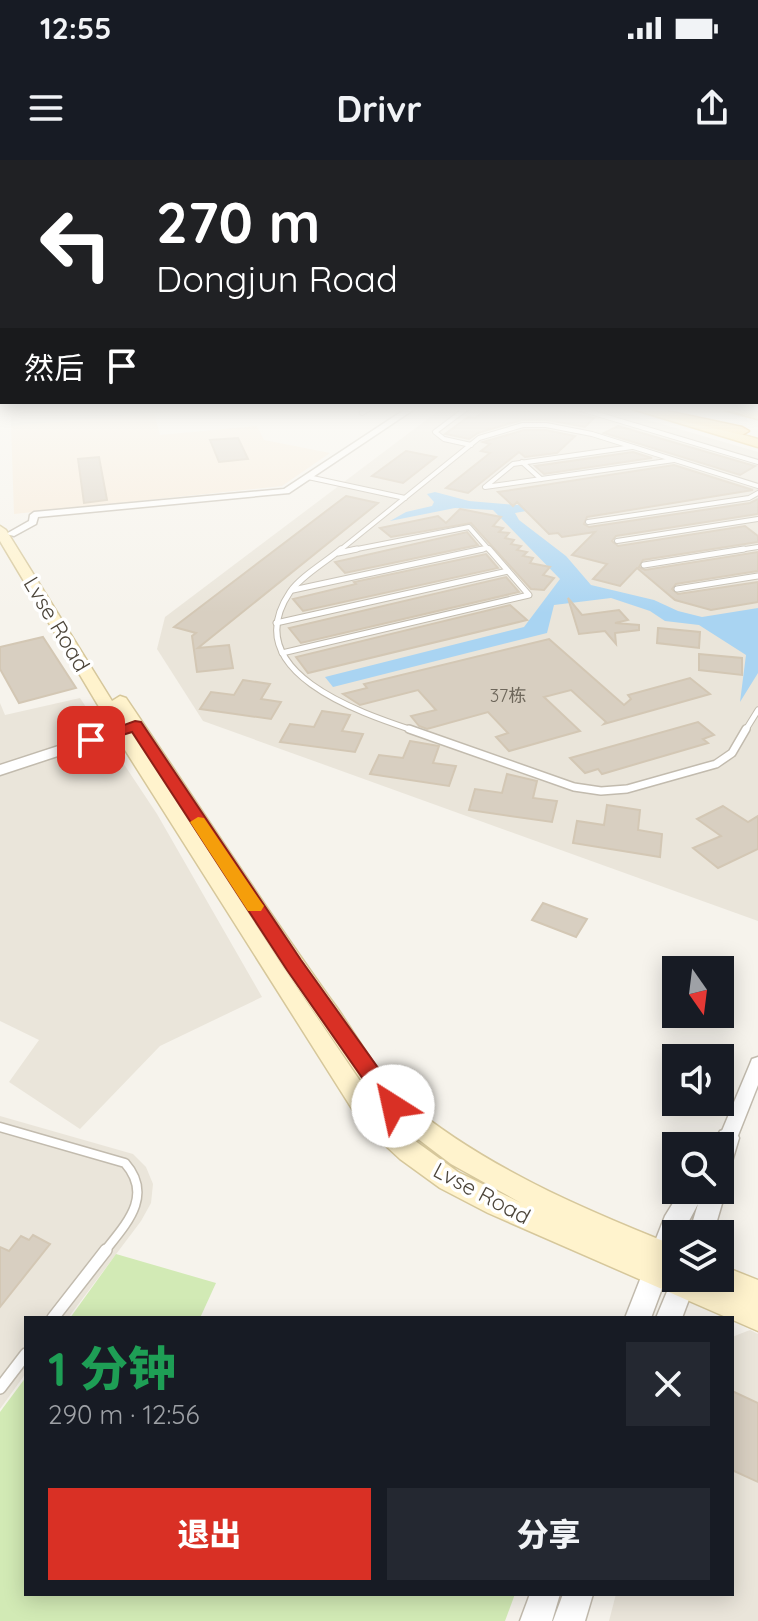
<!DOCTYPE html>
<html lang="zh">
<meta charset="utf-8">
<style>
:root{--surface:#171b24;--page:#242831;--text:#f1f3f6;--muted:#9ea1a6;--accent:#d93025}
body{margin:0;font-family:Quicksand,"Noto Sans SC",sans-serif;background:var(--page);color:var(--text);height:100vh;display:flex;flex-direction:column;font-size:30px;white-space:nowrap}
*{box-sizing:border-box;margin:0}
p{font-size:26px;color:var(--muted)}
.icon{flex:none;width:44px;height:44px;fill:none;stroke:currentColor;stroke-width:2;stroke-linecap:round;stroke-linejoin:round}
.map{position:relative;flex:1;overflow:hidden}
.details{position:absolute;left:24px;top:1156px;width:710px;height:280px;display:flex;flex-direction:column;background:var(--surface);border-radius:0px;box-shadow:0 4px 20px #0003}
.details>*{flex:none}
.banner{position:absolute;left:0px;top:0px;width:758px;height:244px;box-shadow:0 4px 20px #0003;background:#202124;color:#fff;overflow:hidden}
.needle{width:52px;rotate:166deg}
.fabs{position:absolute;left:662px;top:796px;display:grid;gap:16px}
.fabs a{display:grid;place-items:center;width:72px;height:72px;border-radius:0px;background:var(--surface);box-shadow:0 4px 20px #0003;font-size:40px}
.pin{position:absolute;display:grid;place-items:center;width:68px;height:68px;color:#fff;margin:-34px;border-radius:16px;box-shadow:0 4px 12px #0006}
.me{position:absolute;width:88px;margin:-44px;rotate:325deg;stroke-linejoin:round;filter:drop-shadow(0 0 6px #0008)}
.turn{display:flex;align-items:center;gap:28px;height:168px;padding:0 24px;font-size:36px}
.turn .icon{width:104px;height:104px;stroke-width:2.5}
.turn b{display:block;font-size:56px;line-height:68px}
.then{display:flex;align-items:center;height:76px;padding:0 24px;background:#0003;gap:16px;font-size:30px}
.round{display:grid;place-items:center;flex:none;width:84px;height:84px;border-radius:0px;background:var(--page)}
.head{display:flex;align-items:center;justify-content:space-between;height:136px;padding:0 24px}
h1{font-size:48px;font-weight:800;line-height:60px;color:#1e9e55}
.cta{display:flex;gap:16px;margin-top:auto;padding:16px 24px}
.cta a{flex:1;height:92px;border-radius:0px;background:var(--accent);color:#fff;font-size:32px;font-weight:800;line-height:92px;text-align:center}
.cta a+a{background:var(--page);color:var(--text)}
.status{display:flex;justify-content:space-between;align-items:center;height:56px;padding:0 40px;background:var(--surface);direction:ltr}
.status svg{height:22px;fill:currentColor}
header{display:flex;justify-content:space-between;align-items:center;height:104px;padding:0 24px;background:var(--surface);font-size:36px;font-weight:800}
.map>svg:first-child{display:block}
</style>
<div class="status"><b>12:55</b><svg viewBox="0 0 49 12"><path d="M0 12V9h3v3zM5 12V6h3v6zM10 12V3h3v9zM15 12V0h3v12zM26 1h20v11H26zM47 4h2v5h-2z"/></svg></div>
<header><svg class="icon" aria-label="menu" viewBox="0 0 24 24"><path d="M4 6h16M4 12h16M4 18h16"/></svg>Drivr<svg class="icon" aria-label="share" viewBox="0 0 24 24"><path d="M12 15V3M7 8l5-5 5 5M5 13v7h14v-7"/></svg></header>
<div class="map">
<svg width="758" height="1461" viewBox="0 0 758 1461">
<rect width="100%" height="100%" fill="#f6f3ec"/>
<!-- residential -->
<g fill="#eae5da">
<path d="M12,248h197l-198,18z"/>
<path d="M442,248h165l151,44v469l-555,-200 -46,-72 8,-32z"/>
<path d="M80,538l77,116 105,183 -102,49 -80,83 -71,-47 30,-42 -39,-19v-318l5,12z"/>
<path d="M0,956l133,38 13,13 7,17 -2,19 -10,18 -73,97h-42v55l-26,36z"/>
<path d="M750,1170l8,4v287h-149l7,-27h116v-257z"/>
</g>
<!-- commercial -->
<path fill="#f7ead8" d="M154,253l6,22 97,-9 7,14 66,13 -48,33 -268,28 -3,-88z"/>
<!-- green -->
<g fill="#d2eab5">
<path d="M116,1094l100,29 -16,35h-130z"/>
<path d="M26,1217v217h489l-10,27h-505v-209z"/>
</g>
<!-- water -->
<path fill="#a9d4f2" d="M704,319l-189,34 4,7 47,36 25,29 63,15 24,11 24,6 56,-9v65l-18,29 6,-47 -47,-30 -34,-4 -15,-10 -39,-13 -57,7 -7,28 -214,54 -8,-10 199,-50 36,-48 -67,-69 -38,-2 -65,13 16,-9 26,-6 2,-4 -7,-8 8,-2 34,9 48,4z"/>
<!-- building -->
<g fill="#d8cfc1" stroke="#d3c7b4" stroke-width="2">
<path d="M488,248l41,4 5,-4h11l49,10 -9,9 -38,-7h-25l-44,13 -9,6 -24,-5 23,-17 7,1z"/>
<path d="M618,266l137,40 -15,9 -136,-42z"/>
<path d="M524,270h22l29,6 -18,17 -32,4 -6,-5 -51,41 -22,-5 44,-35 -9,-2 9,-7 -7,-2z"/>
<path d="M238,278l10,21 -29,3 -9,-22z"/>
<path d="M406,291l30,6 -33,26 -31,-7z"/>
<path d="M633,292l19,6 -108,16 -9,-8z"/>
<path d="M99,297l8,43 -23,3 -6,-44z"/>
<path d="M674,305l79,25 -166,27 -3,7 5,3 161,-24 8,-4v15l-142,22 -4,5 6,5 127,-20 13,10v6l-115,18 -4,7 6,3 113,-18v19l-82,13 -4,5 6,5 80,-12v20l-47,8 -36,-10 -38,-32 -17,18 -27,-7 14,-15 -35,-9 23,-23 -33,5 -4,-4 -9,1 -32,-32 -4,4 -15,-14z"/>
<path d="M346,336l32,7 -180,145 31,-3 4,23 -36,4 -5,-36 4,-3 -22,-6z"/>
<path d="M460,349l41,8 -8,9 10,2 -4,4 10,1 -4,5 9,2 -3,4 10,2 -4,4 10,2 -4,4 10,2 -3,5 20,4 -7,8 11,3 -10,12 -13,-1 -60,-66 -80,14 -11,-9 58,-12 8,7z"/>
<path d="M467,372l11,13 -133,28 -10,-11z"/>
<path d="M486,394l12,14 -195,43 -10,-12 63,-15 -2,-2z"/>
<path d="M506,417l13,15 -218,51 -12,-15z"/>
<path d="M568,438l14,17 37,-5 9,10 -13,3 24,2v5l-24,3 1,11 -11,-13 -26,3z"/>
<path d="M510,445l17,15 -219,53 -12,-16z"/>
<path d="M658,468l42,4 -1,16 -42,-5z"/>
<path d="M43,477l33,51 -57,15 -19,-34v-22z"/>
<path d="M549,479l75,66 7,-6 -3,-4 62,-17 20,16 -106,30 2,-2 -35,-32 -27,7 36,34 -71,20 -13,-14 12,-4 -20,-21 -61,17 -8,-3 -8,-10 25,-6 -18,-20 -58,15 -17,-11 24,-6 -3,-4z"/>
<path d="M699,494l43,4v17l-43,-5z"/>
<path d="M243,520l27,4 -9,15 20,3 -10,17 -71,-10 11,-17 23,3z"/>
<path d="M322,551l28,4 -8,16 21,3 -8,18 -75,-10 10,-18 24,3z"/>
<path d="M698,562l16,13 -11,4 5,4 -106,31 -4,-5 -13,4 -15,-15z"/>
<path d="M410,581l29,5 -6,17 23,3 -7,20 -79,-12 9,-19 24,3z"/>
<path d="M507,614l30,7 -4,17 24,3 -5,21 -83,-12 6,-21 27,4z"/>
<path d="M607,645l33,5 -2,20 24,4 -2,23 -87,-14 4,-22 27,4z"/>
<path d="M723,646l25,16 10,-6v33l-40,19 -25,-20 28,-12 -24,-17z"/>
<path d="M543,743l44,16 -11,18 -44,-17z"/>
<path d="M33,1075l17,9 -50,63v-60l9,4 12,-15 8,4z"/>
<path d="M732,1231l26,12v79l-26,-12z"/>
</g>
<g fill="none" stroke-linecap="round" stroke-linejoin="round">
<defs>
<g id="service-far4">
<path d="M467,248l-32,24 9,7 27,6"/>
<path d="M577,248l181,54"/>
<path d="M362,253l8,-5"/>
<path d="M632,287l-119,17 -28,23 189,-27"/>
<path d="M522,302l19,17"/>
<path d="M308,317l97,21"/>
<path d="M588,362l161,-24 9,-5"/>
<path d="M617,381l141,-22"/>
<path d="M339,391l140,-113 44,-13h23l46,9 166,52"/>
<path d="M347,391l122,-24 21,24"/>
<path d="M473,391l15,-3"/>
<path d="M732,391l26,-4"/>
</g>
<g id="service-far3">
<path d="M341,389c-15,13 -40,27 -51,43 -54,80 71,121 125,139"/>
<path d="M338,393l19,-4"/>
<path d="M644,405l100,-16"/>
<path d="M677,429l81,-13"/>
<path d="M293,430l190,-41"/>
<path d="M276,463l232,-52"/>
<path d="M282,493l247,-58 -40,-46"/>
<path d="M745,571l13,-21"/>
</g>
<path id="service-far2" d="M409,569l165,58 27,4 26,-2 89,-25 16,-11 14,-24"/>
<path id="service-far1" d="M0,967l125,36c29,33 1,61 -21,89"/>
<g id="service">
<path d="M53,1158l53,-68"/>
<path d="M0,1228l26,-34"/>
</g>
<g id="minor">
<path d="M407,248h9l-127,85 -251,24 -2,7 -22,12 -8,-2 23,-13 1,-6 4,-3 250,-23z"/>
<path d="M758,897v28l-21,53 -3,5 -6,2 -6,-2 -3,-5 31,-74 2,-5z"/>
</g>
<g id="tertiary">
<path d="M135,561l8,5 -3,3 -140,46v-10z"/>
<path d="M728,968l8,3 3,7 -11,37 -8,3v-32h-9l9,-15z"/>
<path d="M720,1022l6,8 -13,44h-24l9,-30 -16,30h-6v17l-25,67h-26l40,-102 16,-26h39z"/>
<path d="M676,1110v8h21l-15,40h-26z"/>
<path d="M530,1434h30l-8,27h-32z"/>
<path d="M563,1434h30l-8,27h-32z"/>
</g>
<path id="secondary" d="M0,366l6,4 106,171 8,-5 6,2c70,103 138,209 211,310 17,24 48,77 68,93 80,66 175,107 271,145v32h23l9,4 -2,-4h14v-13l38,15v51l-270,-118 -48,-25 -40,-29 -39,-36 -241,-381 -120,-201zM118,551l168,260 98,142 67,51 70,39 -63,-31 -40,-29 -39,-34 -96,-142z"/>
<g id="primary">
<path d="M629,248h19l110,31v8z"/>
<path d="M723,248l35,4v7l-34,-9z"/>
</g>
<path id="trunk" d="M653,248l89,19 7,4 -7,4 -110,-26z"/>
</defs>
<!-- service-far4 casing -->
<use href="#service-far4" stroke="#c2bbae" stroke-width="6"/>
<!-- service-far3 casing -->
<use href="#service-far3" stroke="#c2bbae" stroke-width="7"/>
<!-- service-far2 casing -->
<use href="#service-far2" stroke="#c2bbae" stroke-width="10"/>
<!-- service-far1 casing -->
<use href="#service-far1" stroke="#c2bbae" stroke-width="11"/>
<!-- service casing -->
<use href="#service" stroke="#c2bbae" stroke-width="14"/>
<!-- minor casing -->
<use href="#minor" stroke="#c2bbae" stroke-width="3"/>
<!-- tertiary casing -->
<use href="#tertiary" stroke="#c2bbae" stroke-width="3"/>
<!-- secondary casing -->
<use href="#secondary" stroke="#d6c79b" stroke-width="3"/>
<!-- primary casing -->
<use href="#primary" stroke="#e6c16a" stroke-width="3"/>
<!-- trunk casing -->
<use href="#trunk" stroke="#e0a43c" stroke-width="3"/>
<!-- service-far4 -->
<use href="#service-far4" stroke="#fff" stroke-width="4"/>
<!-- service-far3 -->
<use href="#service-far3" stroke="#fff" stroke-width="5"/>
<!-- service-far2 -->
<use href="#service-far2" stroke="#fff" stroke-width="7"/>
<!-- service-far1 -->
<use href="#service-far1" stroke="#fff" stroke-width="8"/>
<!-- service -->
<use href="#service" stroke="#fff" stroke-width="11"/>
<!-- minor -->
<use href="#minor" fill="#fff" fill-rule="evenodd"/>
<!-- tertiary -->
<use href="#tertiary" fill="#fff" fill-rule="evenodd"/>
<!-- secondary -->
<use href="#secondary" fill="#fff3cd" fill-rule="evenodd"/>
<!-- primary -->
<use href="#primary" fill="#ffe39c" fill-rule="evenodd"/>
<!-- trunk -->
<use href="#trunk" fill="#ffd985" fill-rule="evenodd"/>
</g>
<!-- sky -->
<linearGradient id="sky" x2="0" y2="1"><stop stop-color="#8fc1ec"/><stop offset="0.55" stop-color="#fbfaf6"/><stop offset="1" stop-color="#fbfaf6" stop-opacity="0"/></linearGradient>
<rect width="758" height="453" fill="url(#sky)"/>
<!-- route -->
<path fill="#d93025" stroke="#8d1f18" stroke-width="2" d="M135,561l6,1 160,238 100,140 3,6 -3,6 -8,3 -7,-3 -99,-142 -155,-238 -41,13 -8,-5z"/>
<!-- slow -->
<path fill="#f59e0b" d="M198,657l6,1 57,84 3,4 -3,5h-13l-58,-89z"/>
<g text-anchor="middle" stroke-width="7" stroke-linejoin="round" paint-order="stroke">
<!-- number labels -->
<g font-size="18" fill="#6e675b">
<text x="508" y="542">37栋</text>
</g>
<!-- street labels -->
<g font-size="22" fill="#4b4439" stroke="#fff">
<text transform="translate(57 464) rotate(59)" y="8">Lvse Road</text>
<text transform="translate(482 1033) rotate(28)" y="8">Lvse Road</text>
</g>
</g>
</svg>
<div class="fabs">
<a><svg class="needle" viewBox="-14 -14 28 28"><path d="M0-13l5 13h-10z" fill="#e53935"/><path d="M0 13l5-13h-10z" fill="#9ea1a6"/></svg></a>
<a><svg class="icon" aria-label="sound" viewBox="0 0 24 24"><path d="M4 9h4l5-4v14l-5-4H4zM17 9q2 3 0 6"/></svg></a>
<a><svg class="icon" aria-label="search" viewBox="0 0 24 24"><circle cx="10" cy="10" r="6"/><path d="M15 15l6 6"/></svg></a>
<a><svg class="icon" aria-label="layers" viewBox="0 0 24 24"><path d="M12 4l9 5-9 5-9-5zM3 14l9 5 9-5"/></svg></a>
</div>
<div class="pin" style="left:91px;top:580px;background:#d93025"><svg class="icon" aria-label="arrive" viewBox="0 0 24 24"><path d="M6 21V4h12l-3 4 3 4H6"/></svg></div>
<svg class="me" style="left:393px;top:946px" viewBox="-20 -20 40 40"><circle r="19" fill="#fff"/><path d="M0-13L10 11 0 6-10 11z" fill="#d93025"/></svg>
<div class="banner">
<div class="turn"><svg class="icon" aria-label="left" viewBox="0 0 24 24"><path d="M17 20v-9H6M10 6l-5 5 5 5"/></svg><div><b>270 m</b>Dongjun Road</div></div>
<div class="then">然后<svg class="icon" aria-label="arrive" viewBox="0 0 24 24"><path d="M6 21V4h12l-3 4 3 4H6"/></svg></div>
</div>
<section class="details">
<div class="head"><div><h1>1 分钟</h1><p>290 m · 12:56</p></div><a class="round"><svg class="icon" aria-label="close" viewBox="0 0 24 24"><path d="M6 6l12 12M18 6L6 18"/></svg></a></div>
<div class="cta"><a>退出</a><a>分享</a></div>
</section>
</div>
